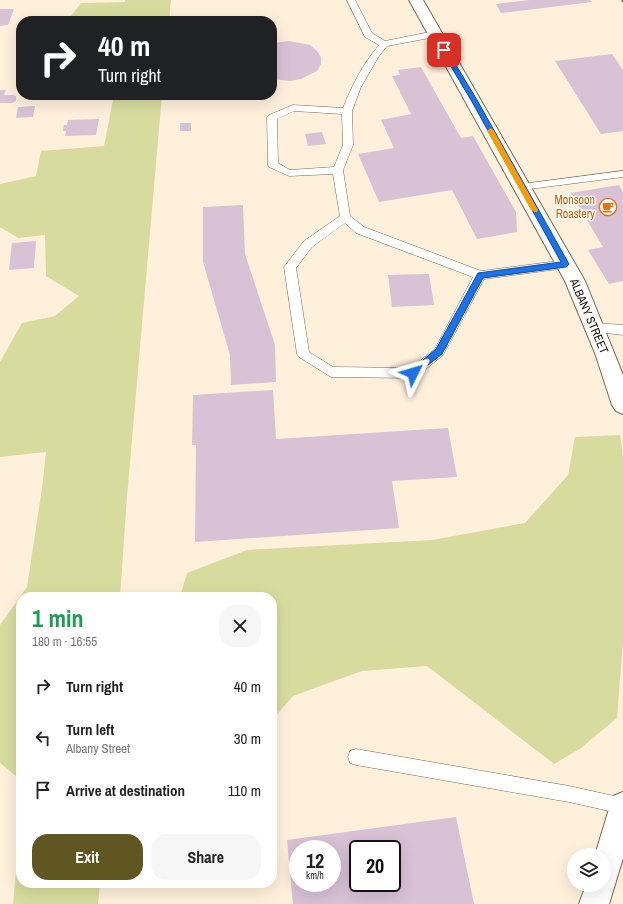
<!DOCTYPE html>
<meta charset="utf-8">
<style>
:root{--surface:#fff;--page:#f6f6f6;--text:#222;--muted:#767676;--accent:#605622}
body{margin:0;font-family:"Archivo Narrow",sans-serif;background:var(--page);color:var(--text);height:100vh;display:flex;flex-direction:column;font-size:15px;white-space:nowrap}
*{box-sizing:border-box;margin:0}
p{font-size:13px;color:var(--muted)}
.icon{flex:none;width:22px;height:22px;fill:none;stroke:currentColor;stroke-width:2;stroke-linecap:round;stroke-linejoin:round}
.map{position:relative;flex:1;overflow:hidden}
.drawer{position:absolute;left:16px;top:592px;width:261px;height:296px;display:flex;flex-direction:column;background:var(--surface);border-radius:16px;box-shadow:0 4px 16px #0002}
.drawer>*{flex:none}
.top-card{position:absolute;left:16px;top:16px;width:261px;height:84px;border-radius:16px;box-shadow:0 4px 16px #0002;background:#202124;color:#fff;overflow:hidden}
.fabs{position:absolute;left:567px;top:848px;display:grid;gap:8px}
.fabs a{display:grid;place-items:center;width:44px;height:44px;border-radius:50%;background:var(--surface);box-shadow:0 4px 16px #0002;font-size:20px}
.speed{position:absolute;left:289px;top:840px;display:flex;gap:8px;font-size:20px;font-weight:700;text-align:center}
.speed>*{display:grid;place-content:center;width:52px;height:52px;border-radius:50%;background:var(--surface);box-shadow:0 4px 16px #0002;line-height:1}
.speed small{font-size:10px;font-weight:400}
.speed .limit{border:2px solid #111;border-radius:6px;background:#fff;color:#111}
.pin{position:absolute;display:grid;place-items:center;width:34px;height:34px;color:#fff;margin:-17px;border-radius:8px;box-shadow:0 2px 6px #0006}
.me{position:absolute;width:44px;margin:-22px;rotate:50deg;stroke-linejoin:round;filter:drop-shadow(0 0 3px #0008)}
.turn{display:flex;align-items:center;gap:14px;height:84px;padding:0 16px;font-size:18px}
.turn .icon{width:52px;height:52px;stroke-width:2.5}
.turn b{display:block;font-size:28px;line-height:34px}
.round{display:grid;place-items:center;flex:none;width:42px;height:42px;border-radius:16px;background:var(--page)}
.headline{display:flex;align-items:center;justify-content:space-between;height:68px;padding:0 16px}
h1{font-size:24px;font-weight:700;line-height:30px;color:#1e9e55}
.cta{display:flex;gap:8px;margin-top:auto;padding:8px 16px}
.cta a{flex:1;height:46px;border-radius:16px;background:var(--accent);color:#fff;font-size:16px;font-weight:700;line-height:46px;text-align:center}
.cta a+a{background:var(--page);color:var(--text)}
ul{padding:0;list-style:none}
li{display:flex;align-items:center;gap:12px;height:52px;padding:0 16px}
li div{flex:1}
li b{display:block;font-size:15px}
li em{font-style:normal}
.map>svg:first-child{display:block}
</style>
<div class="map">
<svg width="623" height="904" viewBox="0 0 623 904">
<rect width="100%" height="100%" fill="#fef0db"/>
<!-- green -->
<g fill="#d7dc9e">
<path d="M125,0h46l-2,21h-102l14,-18 44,-1z"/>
<path d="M114,95h48l-35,402 -7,100h-99v183l-21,-17v-138l27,-38 15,-99 4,-36 -46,5v-95l22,-39 33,-7 24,-20 -33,-20 -1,-41 -27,3 -18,-11v-43l36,-8 5,-25 63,-5z"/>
<path d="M620,435l3,21v185l-6,77 -36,30 -27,16 -127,-98 -65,5 -69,25 -21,24v-123h-92l7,-24 60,-23 185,-10 93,-17 43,-48 7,-38z"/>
<path d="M21,814v69h79l-2,21h-85z"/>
</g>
<!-- building -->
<g fill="#d9c1d6" fill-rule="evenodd">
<path d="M530,0h60l2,2 -91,11 -5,-9z"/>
<path d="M0,9h14l-6,16 -8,1z"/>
<path d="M289,41l21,4 7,6 4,6v7l-4,7 -16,8 -11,2 -18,-2v-36z"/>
<path d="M612,54l11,16v61l-22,3 -46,-73z"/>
<path d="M421,67l40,71 12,-2 43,76 1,20 -40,7 -25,-49 -73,12 -21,-48 36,-6 -13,-28 30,-6 -19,-38 8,-1 -2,-5z"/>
<path d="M0,90h6l-2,5h9l3,1v5l-4,2h-12z"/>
<path d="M35,106l-2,11 -17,1 2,-11z"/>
<path d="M99,119l-3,16 -31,1 1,-5h-3l1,-6h3l1,-5z"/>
<rect x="180" y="123" width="11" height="8"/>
<path d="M322,132l4,12 -18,2 -3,-12z"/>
<path d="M619,185l4,7v89l-14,3 -21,-34 15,-3 -32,-54z"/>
<path d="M243,205l2,49 30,91 1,37 -45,3 -1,-30 -27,-93v-55z"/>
<path d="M36,241l-2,27 -25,2 3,-27z"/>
<path d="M429,274l5,31 -42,2 -4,-32z"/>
<path d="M273,390l3,49 172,-11 9,49 -65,4 7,47 -204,14 1,-97h-4l1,-50z"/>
<path d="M456,817l18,87h-181l-6,-64zM298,849h34v34h-34zM358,849h34v34h-34z"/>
</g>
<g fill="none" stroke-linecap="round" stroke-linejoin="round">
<defs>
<g id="lane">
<path d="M347,0h8l17,33 13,8 50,-10 4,3 -4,3 -48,9 -8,10 -18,31 -9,24 1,34 -10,25 7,46 14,11 117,44 85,-11 4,1 2,3 -2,3 -4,1 -82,11 -41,76 -26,21 -4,2 -82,-1 -32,-20 -2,-3 -13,-87 20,-26 36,-25 -7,-42 -44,2 -20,-9 -1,-2 -1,-48 2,-2 24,-10 50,3c9,-23 20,-44 36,-63l-14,-8zM294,111l48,3 1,31 -9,22 -44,3 -12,-7 -1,-44zM345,223l11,10 117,44 -38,72 -24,19 -78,-1 -24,-15 -13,-84 16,-21z"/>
<path d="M623,171v6l-101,13 -5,-3 5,-3z"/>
<path d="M594,323l29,2v10l-33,-4 -2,-3 2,-3z"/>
<path d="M356,749l213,37 54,12v16l-54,-12 -213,-37 -6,-2 -2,-6 2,-6z"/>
</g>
<g id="secondary">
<path d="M409,0h14l162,281 38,94v39l-7,-3 -4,-6 -17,-52 -30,-72z"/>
<path d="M623,792v66l-14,46h-30l7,-19h18v-30h-9l18,-59z"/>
</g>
</defs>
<!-- lane casing -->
<use href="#lane" stroke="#776851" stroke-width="1"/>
<!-- secondary casing -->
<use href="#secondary" stroke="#776851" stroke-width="2"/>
<!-- lane -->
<use href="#lane" fill="#fff" fill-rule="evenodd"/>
<!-- secondary -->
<use href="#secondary" fill="#fff" fill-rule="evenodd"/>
<!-- rail -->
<path stroke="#807768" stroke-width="2" stroke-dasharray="3.5 3.5" stroke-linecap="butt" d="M622,0l1,2"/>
</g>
<!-- route -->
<path fill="#1a73e8" stroke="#114b97" d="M444,48l3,2 30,50 92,164 -3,3 -83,11 -41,76 -29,23 -3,-1 -1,-3 1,-2 26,-22 42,-76 83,-11 -90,-162 -30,-50z"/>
<!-- slow -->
<path fill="#f59e0b" d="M491,128l3,3 44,79 -1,2h-2l-4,-2 -44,-79z"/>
<!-- icons -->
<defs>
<symbol id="cafe-ring" viewBox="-11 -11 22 22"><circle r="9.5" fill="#fff" stroke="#e8710a" stroke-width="1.5"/><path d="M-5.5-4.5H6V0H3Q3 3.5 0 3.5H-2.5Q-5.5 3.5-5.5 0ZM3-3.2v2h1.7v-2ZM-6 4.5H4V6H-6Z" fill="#e8710a"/></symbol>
</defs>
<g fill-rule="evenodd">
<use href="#cafe-ring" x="598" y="197" width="20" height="20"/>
</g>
<g text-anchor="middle" stroke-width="3" stroke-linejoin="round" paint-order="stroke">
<!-- food labels -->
<g font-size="12" fill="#c56008" stroke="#fff" text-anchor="end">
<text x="595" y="204">Monsoon<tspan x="595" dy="14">Roastery</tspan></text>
</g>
<!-- street labels -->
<g font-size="12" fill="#161108" stroke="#fff">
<text transform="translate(589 316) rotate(67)" y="4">ALBANY STREET</text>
</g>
</g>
</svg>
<div class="fabs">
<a><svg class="icon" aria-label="layers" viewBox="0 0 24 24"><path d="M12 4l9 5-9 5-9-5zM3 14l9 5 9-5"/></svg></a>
</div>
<div class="speed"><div>12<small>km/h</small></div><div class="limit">20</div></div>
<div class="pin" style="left:444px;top:50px;background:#d93025"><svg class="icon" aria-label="arrive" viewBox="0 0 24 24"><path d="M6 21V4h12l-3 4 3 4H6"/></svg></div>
<svg class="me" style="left:413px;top:373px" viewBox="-20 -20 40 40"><path d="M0-17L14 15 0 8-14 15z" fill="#1a73e8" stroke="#fff" stroke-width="4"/></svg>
<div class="top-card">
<div class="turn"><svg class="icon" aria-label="right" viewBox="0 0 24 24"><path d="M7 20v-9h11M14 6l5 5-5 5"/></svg><div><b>40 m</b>Turn right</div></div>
</div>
<section class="drawer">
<div class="headline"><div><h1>1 min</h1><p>180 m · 16:55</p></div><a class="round"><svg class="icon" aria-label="close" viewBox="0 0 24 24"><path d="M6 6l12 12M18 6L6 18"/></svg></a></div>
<ul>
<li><svg class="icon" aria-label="right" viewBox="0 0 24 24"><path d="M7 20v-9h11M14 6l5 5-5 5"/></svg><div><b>Turn right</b></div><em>40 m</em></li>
<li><svg class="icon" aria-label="left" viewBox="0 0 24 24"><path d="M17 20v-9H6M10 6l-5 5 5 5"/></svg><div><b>Turn left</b><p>Albany Street</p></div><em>30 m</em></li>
<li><svg class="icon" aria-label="arrive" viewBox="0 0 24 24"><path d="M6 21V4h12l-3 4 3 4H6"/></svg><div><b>Arrive at destination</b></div><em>110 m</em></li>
</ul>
<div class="cta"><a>Exit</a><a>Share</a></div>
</section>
</div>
